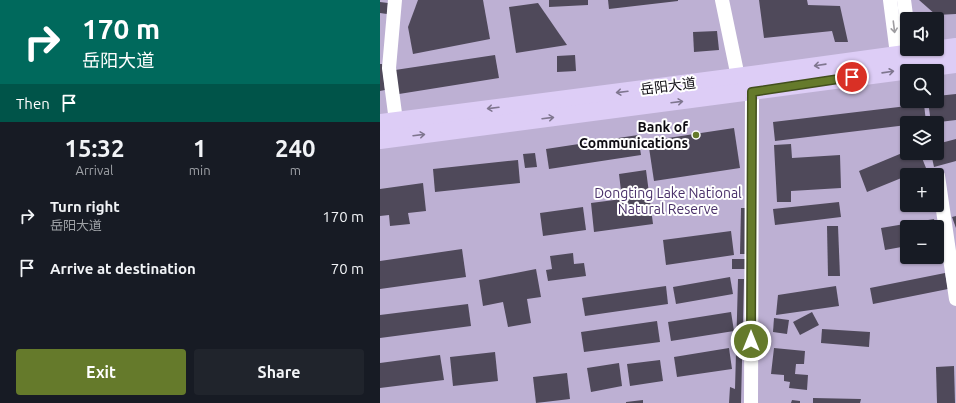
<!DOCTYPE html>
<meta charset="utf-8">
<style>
:root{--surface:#171b24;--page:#20242c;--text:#f1f3f6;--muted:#9ea1a6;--accent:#657a2b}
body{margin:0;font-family:Ubuntu,"Noto Sans SC",sans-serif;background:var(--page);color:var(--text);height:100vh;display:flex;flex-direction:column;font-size:15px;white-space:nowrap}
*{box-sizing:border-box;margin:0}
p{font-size:13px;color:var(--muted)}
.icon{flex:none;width:22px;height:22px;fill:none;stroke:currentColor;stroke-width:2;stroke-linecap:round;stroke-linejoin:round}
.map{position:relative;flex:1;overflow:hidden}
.side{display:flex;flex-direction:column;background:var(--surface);width:380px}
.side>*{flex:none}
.banner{background:#00695c;color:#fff;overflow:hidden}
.fabs{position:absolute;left:520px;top:12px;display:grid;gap:8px}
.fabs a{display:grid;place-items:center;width:44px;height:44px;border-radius:4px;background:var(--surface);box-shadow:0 1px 3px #0004;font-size:20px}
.pin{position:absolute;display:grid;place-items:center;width:34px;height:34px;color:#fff;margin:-17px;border:2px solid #fff;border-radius:50%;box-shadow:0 1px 4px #0007}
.me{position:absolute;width:44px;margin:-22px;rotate:0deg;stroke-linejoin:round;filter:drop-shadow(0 0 3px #0008)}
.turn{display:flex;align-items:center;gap:14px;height:84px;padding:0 16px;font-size:18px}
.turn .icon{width:52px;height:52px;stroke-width:2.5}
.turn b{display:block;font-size:28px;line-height:34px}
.then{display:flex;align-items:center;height:38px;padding:0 16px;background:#0003;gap:8px;font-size:15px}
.eta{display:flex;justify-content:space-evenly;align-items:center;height:68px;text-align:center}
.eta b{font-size:24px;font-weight:700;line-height:28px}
.action{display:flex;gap:8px;margin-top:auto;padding:8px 16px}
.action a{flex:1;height:46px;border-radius:4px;background:var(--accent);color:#fff;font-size:16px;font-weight:700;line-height:46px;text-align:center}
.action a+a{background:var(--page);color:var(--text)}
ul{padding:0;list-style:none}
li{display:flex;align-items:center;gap:12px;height:52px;padding:0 16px}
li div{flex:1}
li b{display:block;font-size:15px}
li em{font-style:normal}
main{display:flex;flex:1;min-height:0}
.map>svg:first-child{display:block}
</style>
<main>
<section class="side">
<div class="banner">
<div class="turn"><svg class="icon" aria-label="right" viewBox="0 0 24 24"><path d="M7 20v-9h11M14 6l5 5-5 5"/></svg><div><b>170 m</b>岳阳大道</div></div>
<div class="then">Then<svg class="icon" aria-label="arrive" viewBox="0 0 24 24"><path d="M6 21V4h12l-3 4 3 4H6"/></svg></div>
</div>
<div class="eta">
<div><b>15:32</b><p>Arrival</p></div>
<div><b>1</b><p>min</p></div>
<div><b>240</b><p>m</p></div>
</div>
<ul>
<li><svg class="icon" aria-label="right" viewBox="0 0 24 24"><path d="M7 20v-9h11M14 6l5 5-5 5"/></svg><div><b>Turn right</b><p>岳阳大道</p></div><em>170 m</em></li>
<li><svg class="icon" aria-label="arrive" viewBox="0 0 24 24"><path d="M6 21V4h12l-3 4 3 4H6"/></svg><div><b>Arrive at destination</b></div><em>70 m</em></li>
</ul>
<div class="action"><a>Exit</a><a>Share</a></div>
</section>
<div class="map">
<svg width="576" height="403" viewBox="0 0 576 403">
<rect width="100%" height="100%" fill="#e8e1f5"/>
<!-- green -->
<path fill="#bdb0d3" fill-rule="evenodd" d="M0,0h576v403h-576zM527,19h30v30h-30zM527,71h30v30h-30zM527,123h30v30h-30zM527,175h30v30h-30zM527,227h30v30h-30z"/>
<!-- building -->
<g fill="#4f495a">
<path d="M38,0h65l7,39 -77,15 -5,-27z"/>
<path d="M169,0h39v5l-39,2z"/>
<path d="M228,0h70v1l-69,8z"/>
<path d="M379,0h48l1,5 32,1 8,36h-13l-3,-11 -68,7z"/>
<path d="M539,0h37v14l-20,1z"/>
<path d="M0,2l8,1 -1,11 -7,-1z"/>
<path d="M158,3l29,42 -51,8 -7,-46z"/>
<path d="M337,31l2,19 -25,2 -1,-20z"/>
<path d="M115,55l4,23 -100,16 -4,-24z"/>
<path d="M195,55l1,16 -19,1v-16z"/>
<path d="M0,64h2l3,26 -5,1z"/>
<path d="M576,94v26l-25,3 -3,-22h9v-5z"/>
<path d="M544,104l2,18 -19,1v2l-132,16 -2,-19z"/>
<path d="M354,128l6,40 -86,13 -6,-40z"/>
<path d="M258,135l3,20 -92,14 -3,-20z"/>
<path d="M576,139v22l-22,6 -3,-14h6v-9z"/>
<path d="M411,144l1,14 48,-3 1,33 -50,3v11h-14l-3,-57z"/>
<path d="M527,151v2h13l6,15 -59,24 -8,-21z"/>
<path d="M155,153l2,14 -12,1 -2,-14z"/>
<path d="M138,160l2,23 -85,9 -2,-23z"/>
<path d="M266,170l7,54 -59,8 -3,-29 31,-4 -3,-25z"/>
<path d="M43,183l3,28 -18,2 2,11 -20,2 -1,-11 -9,1v-27z"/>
<path d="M459,202l2,15 -66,8 -2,-16z"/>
<path d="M203,207l3,23 -43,6 -3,-23z"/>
<path d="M361,208h10l-1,46h-10z"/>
<path d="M576,216v12l-4,-11z"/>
<path d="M554,219l2,8h-29v19l-22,4 -4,-22z"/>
<path d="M447,226h11l2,50h-12z"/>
<path d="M351,231l3,24 -68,10 -3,-25z"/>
<path d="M82,249l4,28 -86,12v-28z"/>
<path d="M193,253l1,11 10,-1 2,13 -38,5 -2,-11 6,-1 -2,-13z"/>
<rect x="352" y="259" width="14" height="10"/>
<path d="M156,269l5,28 -14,2 4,24 -23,4 -5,-25 -20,4 -4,-26z"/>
<path d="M565,273l3,16 -75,15 -3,-16z"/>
<path d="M350,277l3,17 -57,10 -3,-17z"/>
<path d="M358,279h6l-3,124h-12l1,-16 5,2z"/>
<path d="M286,286l2,18 -83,12 -3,-18z"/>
<path d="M456,286l3,20 -63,9 2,-20z"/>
<path d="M88,304l3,22 -91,12v-23z"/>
<path d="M351,312l3,19 -63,10 -3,-19z"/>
<path d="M432,312l7,13 -19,10 -7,-13z"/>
<path d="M394,318l15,2 -2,14 -14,-2z"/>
<path d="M277,321l3,21 -76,10 -3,-20z"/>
<path d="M442,329l48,3 -1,15 -48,-4z"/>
<path d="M349,348l3,21 -55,8 -3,-20z"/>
<path d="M394,348l31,3 -1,13h-8l-1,10 13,1 -1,15 -18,-2 1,-6 -6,-1v-6l-13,-1z"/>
<path d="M115,352l3,29 -45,5 -3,-29z"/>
<path d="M60,355l4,25 -64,8v-25z"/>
<path d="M280,360l3,21 -33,5 -3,-22z"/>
<path d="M239,363l3,23 -31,6 -4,-24z"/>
<path d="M574,366l1,37h-18l-1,-36z"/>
<path d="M187,373l3,26 -34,4 -3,-26z"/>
<path d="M433,398l48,1 -1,4h-47z"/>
<path d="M263,400v3h-17v-1z"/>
<path d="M412,400l8,1v2h-9z"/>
</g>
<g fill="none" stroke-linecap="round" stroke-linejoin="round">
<!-- minor -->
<g stroke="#fff" stroke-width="14">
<path d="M15,0l-6,68 7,53"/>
<path d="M342,0l16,77"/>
<path d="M510,0l7,54"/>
<path d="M524,0l3,23"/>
<path d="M558,176l18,123"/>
<path d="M371,403l1,-311"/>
</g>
<!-- major -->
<g stroke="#ddcdf6" stroke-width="18">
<path d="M0,123l372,-48 204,-28"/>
<path d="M0,140l576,-76"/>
</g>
</g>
<!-- one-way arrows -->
<defs><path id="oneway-shaft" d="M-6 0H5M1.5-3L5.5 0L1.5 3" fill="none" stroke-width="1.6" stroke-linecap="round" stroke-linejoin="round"/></defs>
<use stroke="#9e9da0" href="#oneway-shaft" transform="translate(514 27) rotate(83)"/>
<g stroke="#7f768f">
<use href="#oneway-shaft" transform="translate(440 65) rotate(172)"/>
<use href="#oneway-shaft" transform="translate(508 72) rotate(-8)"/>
<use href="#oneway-shaft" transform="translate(242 92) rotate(173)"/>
<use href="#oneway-shaft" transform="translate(297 102) rotate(-7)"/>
<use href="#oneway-shaft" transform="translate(113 108) rotate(173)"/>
<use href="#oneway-shaft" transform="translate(168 118) rotate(-7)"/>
<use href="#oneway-shaft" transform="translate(39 135) rotate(-7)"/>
</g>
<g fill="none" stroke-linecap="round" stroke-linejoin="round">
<defs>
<path id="route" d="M371,341l1,-249 100,-15"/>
</defs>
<!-- route casing -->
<use href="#route" stroke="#424f1c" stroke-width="10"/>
<!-- route -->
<use href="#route" stroke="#657a2b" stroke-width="7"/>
</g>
<!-- markers -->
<circle fill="#657a2b" stroke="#fff" stroke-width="1.5" cx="316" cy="135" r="4"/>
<g text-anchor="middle" stroke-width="4" stroke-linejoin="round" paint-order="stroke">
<!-- street labels -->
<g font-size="14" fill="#0d0b11" stroke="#fff">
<text transform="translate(288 86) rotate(-7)" y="5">岳阳大道</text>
</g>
<!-- poi labels -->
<g font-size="14" font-weight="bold" fill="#0d0b11" stroke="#fff" text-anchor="end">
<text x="308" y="132">Bank of<tspan x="308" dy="16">Communications</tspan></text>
</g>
<!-- park labels -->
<g font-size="14" fill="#493069" stroke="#fff">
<text x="288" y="198">Dongting Lake National<tspan x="288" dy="16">Natural Reserve</tspan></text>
</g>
</g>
</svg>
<div class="fabs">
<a><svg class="icon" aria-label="sound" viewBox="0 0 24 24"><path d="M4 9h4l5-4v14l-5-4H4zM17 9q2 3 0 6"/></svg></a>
<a><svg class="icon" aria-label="search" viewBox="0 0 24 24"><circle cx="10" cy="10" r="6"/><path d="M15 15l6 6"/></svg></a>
<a><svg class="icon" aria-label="layers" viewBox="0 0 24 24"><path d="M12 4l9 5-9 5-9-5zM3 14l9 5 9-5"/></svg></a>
<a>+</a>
<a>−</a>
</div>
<div class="pin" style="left:472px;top:77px;background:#d93025"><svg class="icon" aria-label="arrive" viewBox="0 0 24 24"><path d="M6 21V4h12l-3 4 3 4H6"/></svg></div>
<svg class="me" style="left:371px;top:341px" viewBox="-20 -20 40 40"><circle r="17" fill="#657a2b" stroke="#fff" stroke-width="3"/><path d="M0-11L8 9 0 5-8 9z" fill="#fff"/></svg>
</div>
</main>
